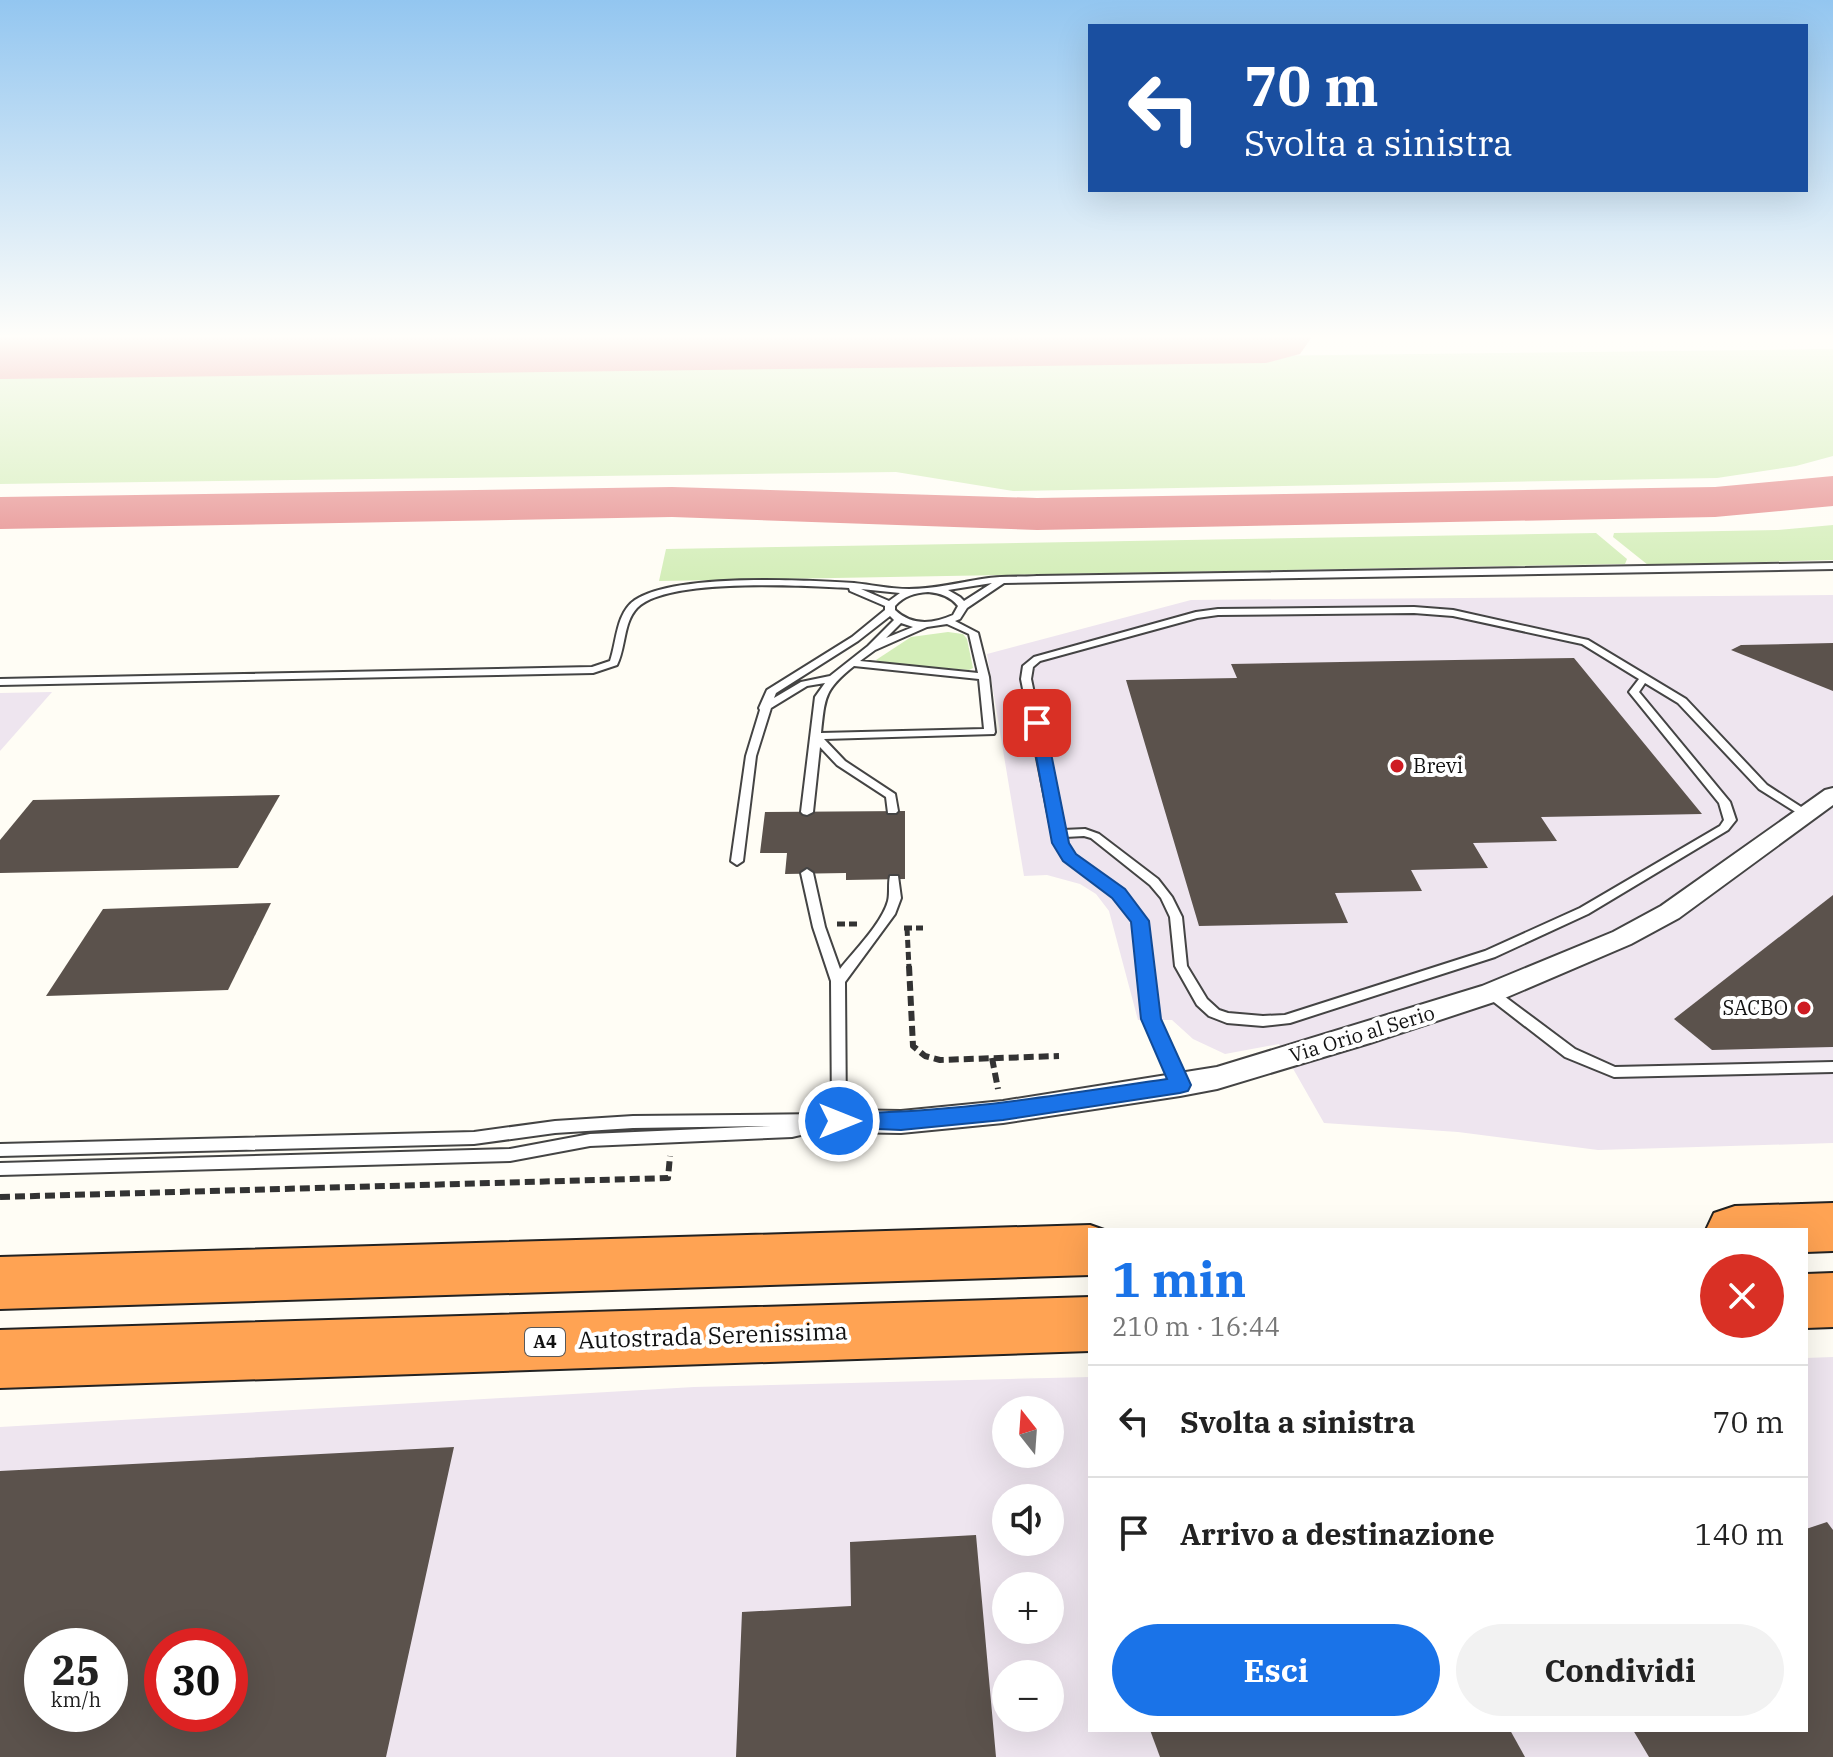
<!DOCTYPE html>
<html lang="it">
<meta charset="utf-8">
<style>
:root{--surface:#fff;--page:#f2f2f2;--text:#222;--muted:#767676;--line:#e0e0e0;--accent:#1a73e8}
body{margin:0;font-family:"IBM Plex Serif",serif;background:var(--page);color:var(--text);height:100vh;display:flex;flex-direction:column;font-size:30px;white-space:nowrap}
*{box-sizing:border-box;margin:0}
p{font-size:26px;color:var(--muted)}
.icon{flex:none;width:44px;height:44px;fill:none;stroke:currentColor;stroke-width:2;stroke-linecap:round;stroke-linejoin:round}
.map{position:relative;flex:1;overflow:hidden}
.side{position:absolute;left:1088px;top:1228px;width:720px;height:504px;display:flex;flex-direction:column;background:var(--surface);border-radius:0px;box-shadow:0 8px 32px #0002}
.side>*{flex:none}
.hud{position:absolute;left:1088px;top:24px;width:720px;height:168px;border-radius:0px;box-shadow:0 8px 32px #0002;background:#1a4fa0;color:#fff;overflow:hidden}
.needle{width:52px;rotate:343deg}
.buttons{position:absolute;left:992px;top:1396px;display:grid;gap:16px}
.buttons a{display:grid;place-items:center;width:72px;height:72px;border-radius:50%;background:var(--surface);box-shadow:0 8px 32px #0002;font-size:40px}
.speed{position:absolute;left:24px;top:1628px;display:flex;gap:16px;font-size:40px;font-weight:700;text-align:center}
.speed>*{display:grid;place-content:center;width:104px;height:104px;border-radius:50%;background:var(--surface);box-shadow:0 8px 32px #0002;line-height:1}
.speed small{font-size:20px;font-weight:400}
.speed .limit{border:12px solid #d22;background:#fff;color:#111}
.pin{position:absolute;display:grid;place-items:center;width:68px;height:68px;color:#fff;margin:-34px;border-radius:16px;box-shadow:0 4px 12px #0006}
.me{position:absolute;width:88px;margin:-44px;rotate:90deg;stroke-linejoin:round;filter:drop-shadow(0 0 6px #0008)}
.turn{display:flex;align-items:center;gap:28px;height:168px;padding:0 24px;font-size:36px}
.turn .icon{width:104px;height:104px;stroke-width:2.5}
.turn b{display:block;font-size:56px;line-height:68px}
.round{display:grid;place-items:center;flex:none;width:84px;height:84px;border-radius:42px;background:var(--page)}
.overview{display:flex;align-items:center;justify-content:space-between;height:136px;padding:0 24px}
h1{font-size:48px;font-weight:800;line-height:60px;color:var(--accent)}
.action{display:flex;gap:16px;margin-top:auto;padding:16px 24px}
.action a{flex:1;height:92px;border-radius:48px;background:var(--accent);color:#fff;font-size:32px;font-weight:800;line-height:92px;text-align:center}
.action a+a{background:var(--page);color:var(--text)}
ul{padding:0;list-style:none}
li{display:flex;align-items:center;gap:24px;height:112px;padding:0 24px;border-top:2px solid var(--line)}
li div{flex:1}
li b{display:block;font-size:30px}
li em{font-style:normal}
.map>svg:first-child{display:block}
</style>
<div class="map">
<svg width="1833" height="1757" viewBox="0 0 1833 1757">
<rect width="100%" height="100%" fill="#fffdf5"/>
<!-- industrial -->
<g fill="#eee5ef" fill-rule="evenodd">
<path d="M1833,595v548l-235,7 -140,-18 -134,-9 -45,-79 -54,10 -32,-15 -21,-19h-34l-29,-109 -13,-17 -16,-10 -33,-9 -23,1 -37,-222 204,-54z"/>
<path d="M52,692l-52,59v-58z"/>
<path d="M1833,1357v400h-1833v-330l694,-40 396,-10v353h716v-372zM1006,1410h44v44h-44zM1006,1498h44v44h-44zM1006,1586h44v44h-44zM42,1646h68v68h-68zM162,1646h68v68h-68zM1006,1674h44v44h-44z"/>
</g>
<!-- green -->
<g fill="#d4eeb9">
<path d="M1833,349v107l-37,10 -79,12 -704,13 -117,-19 -896,12v-113z"/>
<path d="M1833,525v35l-185,5 -35,-28 1,-4 164,-3z"/>
<path d="M1596,533l31,26 -2,5 -966,17 7,-32z"/>
<path d="M948,632l15,2 4,5 6,29 -4,2 -88,-7 -5,-3 35,-23z"/>
</g>
<g fill="none" stroke-linecap="round" stroke-linejoin="round">
<!-- taxiway -->
<path fill="#e68c8c" fill-rule="evenodd" d="M1833,476v30l-118,11 -678,13 -365,-13 -672,12v-32l672,-10 365,11 678,-11z"/>
<!-- runway -->
<path fill="#e68c8c" fill-rule="evenodd" d="M0,334h1314l-14,20 -34,9 -1266,16z"/>
</g>
<!-- building -->
<g fill="#5b524c" fill-rule="evenodd">
<path d="M1833,643v48l-102,-41 10,-5z"/>
<path d="M1574,658l128,156 -161,3 16,24 -84,2 15,25 -77,2 11,21 -87,2 13,30 -149,3 -73,-246 111,-2 -6,-14z"/>
<path d="M280,795l-42,73 -238,5v-33l33,-40z"/>
<path d="M905,811v68l-59,1v-7l-61,1 2,-21h-27l5,-41z"/>
<path d="M1833,895v152l-121,3 -38,-31z"/>
<path d="M271,903l-43,87 -182,6 57,-87z"/>
<path d="M454,1447l-68,310h-386v-286zM42,1646h68v68h-68zM162,1646h68v68h-68z"/>
<path d="M1827,1522l6,8v227h-184l-16,-27h173v-201z"/>
<path d="M976,1535l20,222h-260l6,-145 109,-6 -1,-64z"/>
<path d="M1150,1730h360l15,27h-365z"/>
</g>
<g fill="none" stroke-linecap="round" stroke-linejoin="round">
<defs>
<g id="service">
<path d="M1833,563v6l-829,14 -37,25 -7,11 -5,2 23,12 11,44 6,55 -1,2 -170,5 21,22 50,33 3,17 -2,2h-8l-2,-16 -49,-32 -17,-18 -7,65 -6,3 -4,-1 -2,-2 14,-115 10,-14 -18,3 -36,22 -15,48 -13,105 -6,4 -6,-4 15,-105 14,-46 -1,-2 8,-18 85,-53 33,-27v-4l-35,-15 -1,-3c-43,-2 -182,-11 -212,20 -14,15 -11,39 -20,57l-24,8 -593,12v-6l592,-12 18,-6c7,-20 6,-48 25,-61 40,-27 170,-20 219,-17 18,2 37,6 55,6 24,0 49,-6 73,-10 18,-3 37,-2 55,-3zM992,583l-28,18 -4,-4 -12,-7zM861,589l39,4 -11,8zM928,592c12,1 22,4 30,14l-5,9c-20,9 -41,11 -58,-5v-4c9,-10 19,-13 33,-14zM890,616l4,4 -26,26 -38,30 -29,6 -27,16 2,-5 82,-52zM901,623l12,4 -27,11zM947,624l22,10 9,39 -118,-12 15,-11 52,-23zM854,666l125,13 5,50 -163,4c4,-36 3,-43 33,-67z"/>
<path d="M1414,607l39,3 135,30 98,59 81,86 45,29 -2,2h-8l-43,-27 -81,-86 -33,-20 -6,9 91,110 6,18 -8,10 -140,84 -93,43 -205,66 -27,3 -36,-3 -18,-7 -12,-11 -22,-39 -5,-49 -9,-19 -11,-13 -59,-47 -7,-2 -19,1 1,6 7,12 49,36 24,30 12,98 29,66 -2,4 -5,1 -5,-1 -31,-70 -10,-97 -20,-25 -49,-37 -11,-17 -33,-164 2,-13 11,-9 162,-45 22,-3zM1414,613l39,3 129,28 57,35 -10,13 90,111 5,17 -4,6 -140,82 -95,43 -200,64 -22,1 -35,-3 -9,-3 -12,-11 -20,-33 -5,-49 -10,-20 -14,-18 -59,-45 -14,-5 -22,1 -32,-151 2,-12 7,-6 157,-43 21,-3z"/>
<path d="M807,869l6,4 12,54 15,42c15,-19 42,-46 48,-68 2,-8 0,-17 2,-25h8l3,22 -6,16 -50,68 1,139 -2,4 -52,12 -202,9 -80,15 -510,14v-12l510,-14 80,-15 181,-8 -138,2 -78,5 -81,11 -474,12v-12l474,-12 81,-11 78,-5 191,-2 8,3 -1,-136 -18,-54 -12,-54z"/>
<path d="M1491,988l5,2 79,59 40,18 218,-5v10l-219,5 -49,-20 -79,-61 -2,-3 2,-3z"/>
</g>
<path id="minor" d="M1833,788v17l-154,113 -48,26 -131,56 -130,43 -153,46 -37,7 -177,27 -102,10 -62,-1 -10,-3 -5,-8 5,-8 10,-3 62,1 102,-10 214,-34 265,-81 131,-54 48,-26 164,-116z"/>
<g id="motorway">
<path d="M1833,1203v48l-27,1v-22h-100l8,-17 21,-7z"/>
<path d="M1090,1225l14,5h-14v45l-1090,34v-52z"/>
<path d="M1833,1273v54l-27,1v-54z"/>
<path d="M1090,1297v54l-1090,37v-58z"/>
</g>
</defs>
<!-- service casing -->
<use href="#service" stroke="#444" stroke-width="4"/>
<!-- minor casing -->
<use href="#minor" stroke="#444" stroke-width="4"/>
<!-- motorway casing -->
<use href="#motorway" stroke="#222" stroke-width="4"/>
<!-- path-far1 -->
<g stroke="#333" stroke-width="5" stroke-dasharray="8 4" stroke-linecap="butt">
<path d="M837,924h22"/>
<path d="M904,928h19"/>
<path d="M907,928l2,40"/>
</g>
<!-- path -->
<g stroke="#333" stroke-width="6" stroke-dasharray="10 5" stroke-linecap="butt">
<path d="M909,966l4,80 12,10 15,4 119,-4"/>
<path d="M992,1058l6,31"/>
<path d="M0,1197l668,-19 2,-22"/>
</g>
<!-- service -->
<use href="#service" fill="#fff" fill-rule="evenodd"/>
<!-- minor -->
<use href="#minor" fill="#fff" fill-rule="evenodd"/>
<!-- motorway -->
<use href="#motorway" fill="#ffa353" fill-rule="evenodd"/>
</g>
<!-- sky -->
<linearGradient id="sky" x2="0" y2="1"><stop stop-color="#93c6f0"/><stop offset="0.58" stop-color="#fffefa"/><stop offset="1" stop-color="#fffefa" stop-opacity="0"/></linearGradient>
<rect width="1833" height="580" fill="url(#sky)"/>
<!-- route -->
<path fill="#1a73e8" stroke="#114b97" stroke-width="2" d="M1037,718l8,5 24,120 7,11 49,35 24,32 12,98 30,66 -3,6 -8,2 -177,27 -102,10 -70,-3 -3,-6 3,-6 8,-2c110,1 219,-18 328,-34l-26,-60 -10,-97 -19,-24 -49,-37 -11,-18 -22,-120z"/>
<!-- markers -->
<g fill="#ce1b22" stroke="#fff" stroke-width="3">
<circle cx="1397" cy="766" r="8"/>
<circle cx="1804" cy="1008" r="8"/>
</g>
<g text-anchor="middle" stroke-width="8" stroke-linejoin="round" paint-order="stroke">
<!-- shield labels -->
<rect fill="#fff" stroke="#585858" stroke-width="2" x="525" y="1328" width="40" height="28" rx="6"/>
<g font-size="18" font-weight="bold" fill="#111">
<text x="545" y="1348">A4</text>
</g>
<!-- poi labels -->
<g font-size="20" fill="#111" stroke="#fff" text-anchor="start">
<text x="1413" y="773">Brevi</text>
<text x="1788" y="1015" text-anchor="end">SACBO</text>
</g>
<!-- street labels -->
<g font-size="20" fill="#111" stroke="#fff">
<text transform="translate(1362 1034) rotate(-17)" y="7">Via Orio al Serio</text>
</g>
<!-- near-street labels -->
<g font-size="24" fill="#111" stroke="#fff">
<text transform="translate(713 1336) rotate(-2)" y="8">Autostrada Serenissima</text>
</g>
</g>
</svg>
<div class="buttons">
<a><svg class="needle" viewBox="-14 -14 28 28"><path d="M0-13l5 13h-10z" fill="#e53935"/><path d="M0 13l5-13h-10z" fill="#767676"/></svg></a>
<a><svg class="icon" aria-label="sound" viewBox="0 0 24 24"><path d="M4 9h4l5-4v14l-5-4H4zM17 9q2 3 0 6"/></svg></a>
<a>+</a>
<a>−</a>
</div>
<div class="speed"><div>25<small>km/h</small></div><div class="limit">30</div></div>
<div class="pin" style="left:1037px;top:723px;background:#d93025"><svg class="icon" aria-label="arrive" viewBox="0 0 24 24"><path d="M6 21V4h12l-3 4 3 4H6"/></svg></div>
<svg class="me" style="left:839px;top:1121px" viewBox="-20 -20 40 40"><circle r="17" fill="#1a73e8" stroke="#fff" stroke-width="3"/><path d="M0-11L8 9 0 5-8 9z" fill="#fff"/></svg>
<div class="hud">
<div class="turn"><svg class="icon" aria-label="left" viewBox="0 0 24 24"><path d="M17 20v-9H6M10 6l-5 5 5 5"/></svg><div><b>70 m</b>Svolta a sinistra</div></div>
</div>
<section class="side">
<div class="overview"><div><h1>1 min</h1><p>210 m · 16:44</p></div><a class="round" style="background:#d93025;color:#fff"><svg class="icon" aria-label="close" viewBox="0 0 24 24"><path d="M6 6l12 12M18 6L6 18"/></svg></a></div>
<ul>
<li><svg class="icon" aria-label="left" viewBox="0 0 24 24"><path d="M17 20v-9H6M10 6l-5 5 5 5"/></svg><div><b>Svolta a sinistra</b></div><em>70 m</em></li>
<li><svg class="icon" aria-label="arrive" viewBox="0 0 24 24"><path d="M6 21V4h12l-3 4 3 4H6"/></svg><div><b>Arrivo a destinazione</b></div><em>140 m</em></li>
</ul>
<div class="action"><a>Esci</a><a>Condividi</a></div>
</section>
</div>
